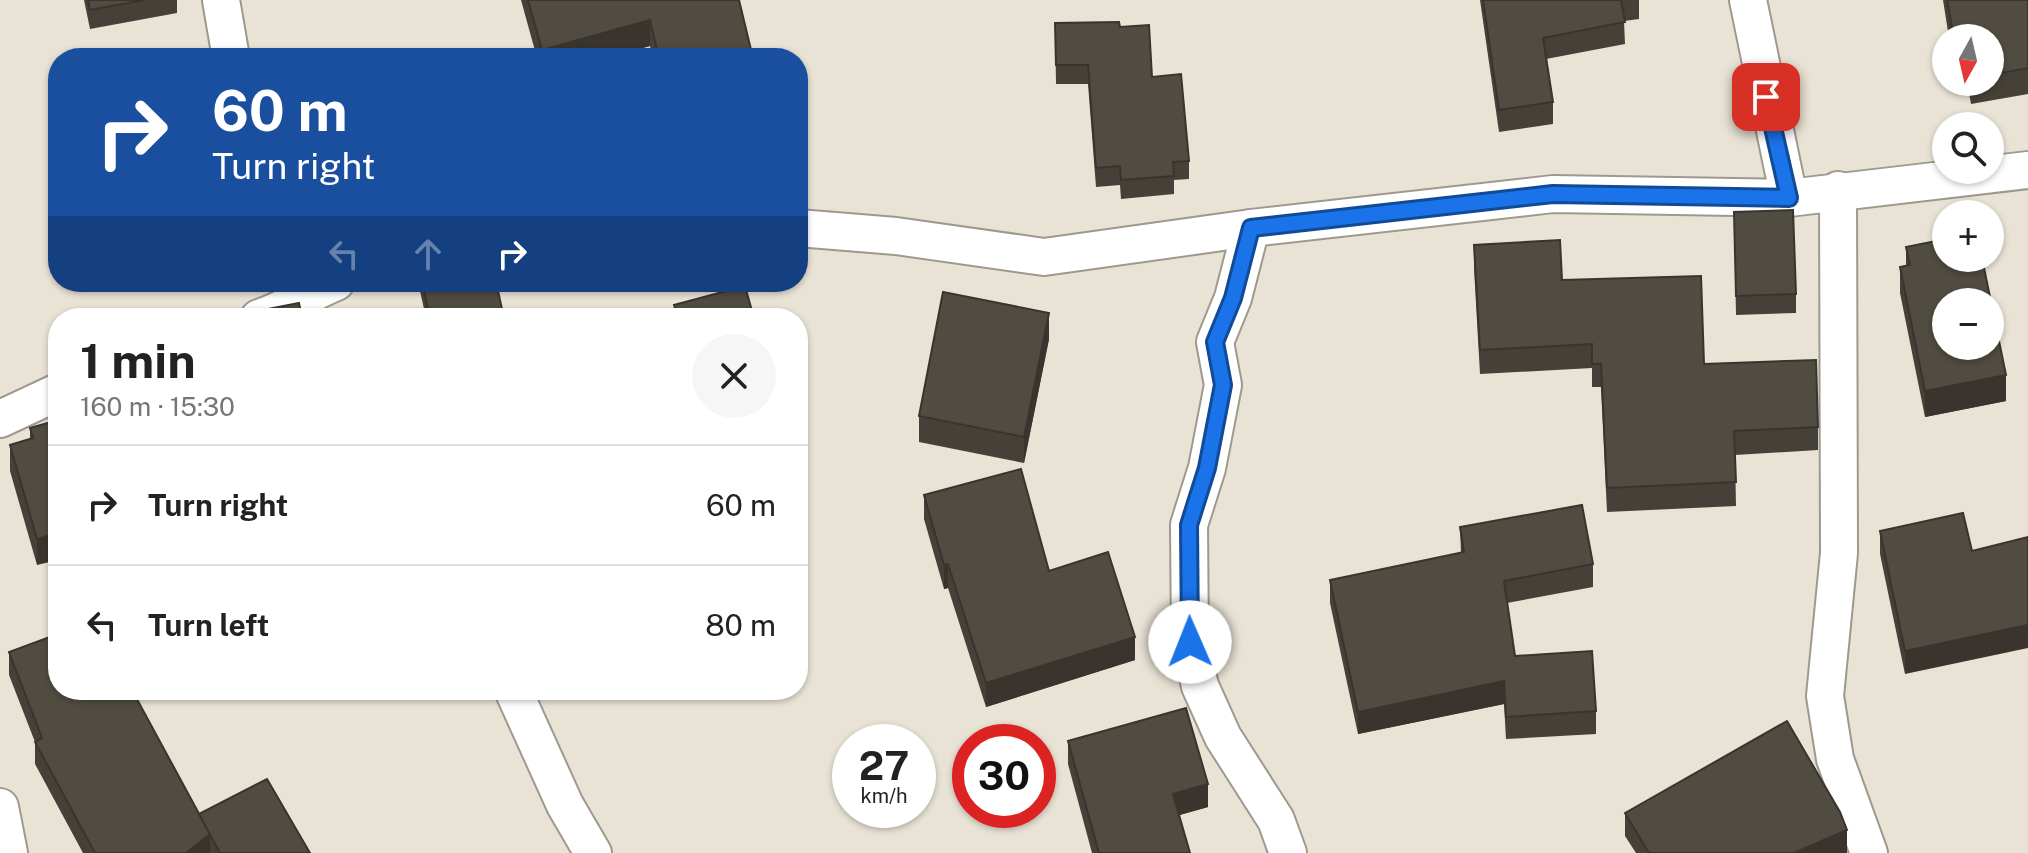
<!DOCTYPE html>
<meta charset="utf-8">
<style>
:root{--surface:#fff;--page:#f6f6f6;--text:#222;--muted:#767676;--line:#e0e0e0}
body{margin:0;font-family:"Public Sans",sans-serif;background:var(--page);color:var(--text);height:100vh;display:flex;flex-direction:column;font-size:30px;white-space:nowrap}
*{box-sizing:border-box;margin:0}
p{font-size:26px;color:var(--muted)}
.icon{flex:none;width:44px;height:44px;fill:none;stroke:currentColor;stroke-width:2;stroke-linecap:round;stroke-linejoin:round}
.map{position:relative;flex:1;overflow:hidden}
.side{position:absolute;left:48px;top:308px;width:760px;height:392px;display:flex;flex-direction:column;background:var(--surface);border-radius:32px;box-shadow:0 2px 6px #0004}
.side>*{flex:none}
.top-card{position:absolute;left:48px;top:48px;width:760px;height:244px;border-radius:32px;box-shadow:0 2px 6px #0004;background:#1a4fa0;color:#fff;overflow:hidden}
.needle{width:52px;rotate:188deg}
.tools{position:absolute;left:1932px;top:24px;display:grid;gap:16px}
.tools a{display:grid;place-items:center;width:72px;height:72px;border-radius:50%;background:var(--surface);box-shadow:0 2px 6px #0004;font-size:40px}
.speed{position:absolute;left:832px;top:724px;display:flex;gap:16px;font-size:40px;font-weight:700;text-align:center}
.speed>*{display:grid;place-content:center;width:104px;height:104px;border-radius:50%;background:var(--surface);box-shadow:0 2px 6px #0004;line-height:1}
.speed small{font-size:20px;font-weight:400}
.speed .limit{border:12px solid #d22;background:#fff;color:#111}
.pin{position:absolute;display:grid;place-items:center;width:68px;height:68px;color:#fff;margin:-34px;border-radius:16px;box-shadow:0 4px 12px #0006}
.me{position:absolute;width:88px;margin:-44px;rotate:359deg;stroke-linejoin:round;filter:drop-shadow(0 0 6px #0008)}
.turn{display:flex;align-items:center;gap:28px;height:168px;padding:0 32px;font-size:36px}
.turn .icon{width:104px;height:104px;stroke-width:2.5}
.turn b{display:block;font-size:56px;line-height:68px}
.lanes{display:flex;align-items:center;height:76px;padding:0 32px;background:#0003;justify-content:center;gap:40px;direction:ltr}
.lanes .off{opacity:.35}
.round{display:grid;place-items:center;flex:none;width:84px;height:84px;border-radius:42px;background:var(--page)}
.overview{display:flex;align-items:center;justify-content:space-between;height:136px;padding:0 32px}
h1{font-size:48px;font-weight:700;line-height:60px}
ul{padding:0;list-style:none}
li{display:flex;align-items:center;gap:24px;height:120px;padding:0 32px;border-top:2px solid var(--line)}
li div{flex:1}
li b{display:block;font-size:30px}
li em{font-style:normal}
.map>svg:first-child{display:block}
</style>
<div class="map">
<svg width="2028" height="853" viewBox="0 0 2028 853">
<rect width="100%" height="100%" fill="#e9e3d5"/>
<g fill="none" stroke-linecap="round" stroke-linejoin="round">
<defs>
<g id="street">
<path d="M221,0l10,58"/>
<path d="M1748,0l41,198"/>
<path d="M1838,190l1,363 -14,143 10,63 34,94"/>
<path d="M798,228l98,8 148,21 207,-29 302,-34 236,4 239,-28"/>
<path d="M1251,228l-18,70 -18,44 8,43 -16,83 -18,57 1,117 10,44 23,51 53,83 12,33"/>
<path d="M259,318c28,-9 50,-25 77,-36"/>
<path d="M0,419l58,-27"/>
<path d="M513,690l52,115 28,48"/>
<path d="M0,807l9,46"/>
</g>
</defs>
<!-- street casing -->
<use href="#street" stroke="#9f998d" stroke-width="40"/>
<!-- street -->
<use href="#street" stroke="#fff" stroke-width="36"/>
</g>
<!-- wall -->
<g fill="#464138">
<path d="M84,0h93v13l-87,16z"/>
<path d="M521,0h218l14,58h-100l-3,-12 -45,12h-68z"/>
<path d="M1480,0h159v19l-15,2 1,23 -79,15 7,43v22l-54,8z"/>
<path d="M1943,0h85v94l-57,10 -4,-22h23v-44h-41z"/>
<path d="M1055,23l65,4 32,50 37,84v18l-15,1v14l-53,5 -1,-14 -24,2 -8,-103h-32z"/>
<path d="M1734,212l62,82v19l-60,2z"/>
<path d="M1474,245l88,35 142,84 114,63v23l-83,5 1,51 -129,6 -6,-125h-9v-19l-112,6 -6,-106z"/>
<path d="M1906,247l100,154 -81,16 -25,-124v-26l6,-2z"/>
<path d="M418,282h78l8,36h-78z"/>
<path d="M1049,339l-25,124 -105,-21v-26z"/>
<path d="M58,420l-21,145 -27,-94v-26l20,-6v-11z"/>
<path d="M924,495l125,76 86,89 -149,47 -38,-119 -4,1 -20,-70z"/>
<path d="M1460,527l133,37v23l-86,16 8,53 81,55v23l-90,5 -2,-35 -146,30 -28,-131v-23l131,-27z"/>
<path d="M1880,531l92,20 -67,123 -25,-120z"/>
<path d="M9,652l130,38v9l-2,1 62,114 111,39h-227l-48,-89v-22l-26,-67z"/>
<path d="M1068,741l140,66 -29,8 11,38h-98l-24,-89z"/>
<path d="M1625,813l222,40h-211l-11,-17z"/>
</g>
<!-- shaded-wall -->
<g fill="#39352e">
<path d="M650,20v26l-45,12h-63v-8z"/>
<path d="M1049,313v26l-25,124v-26z"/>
<path d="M2006,375v26l-81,16v-26z"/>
<path d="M58,533v27l-21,5v-26z"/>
<path d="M948,564v24l-4,1v-24z"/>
<path d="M2028,625v23l-123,26v-23z"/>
<path d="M1135,637v23l-149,47v-24z"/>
<path d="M1504,681v23l-146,30v-22z"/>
<path d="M127,690h12v9l-12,5z"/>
<path d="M1208,784v23l-35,10v-23z"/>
<path d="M1847,830v23h-53z"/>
<path d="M210,834v19h-24z"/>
</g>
<!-- building -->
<g fill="#514c41" stroke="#39352e" stroke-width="2" fill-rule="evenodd">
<path d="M88,0h56l-54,10z"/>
<path d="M528,0h211l14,58h-94l-9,-38 -108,30z"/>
<path d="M1483,0h138l4,22 -82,16 10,64 -54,8z"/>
<path d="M1947,0h81v68l-38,7v-37h-36z"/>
<path d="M1119,22l1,5 29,-2 3,52 29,-3 8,87 -16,1 1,14 -53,4 -1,-14 -24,2 -8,-103h-32l-1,-42z"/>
<path d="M1793,210l3,84 -60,2 -2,-84z"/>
<path d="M1946,239v19h36l24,117 -81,16 -25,-124 10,-2 -4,-18zM1946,302h44v44h-44z"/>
<path d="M1560,240l2,40 139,-4 3,88 112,-4 2,67 -84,4 2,51 -129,6 -6,-124h-9v-20l-112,6 -6,-105z"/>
<path d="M422,282h74l8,36h-74z"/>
<path d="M745,286l9,32h-76l-4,-13z"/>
<path d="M943,292l106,21 -25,124 -105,-21z"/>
<path d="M299,303l3,15h-80z"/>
<path d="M58,420v113l-21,6 -27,-94 23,-7 -3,-10z"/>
<path d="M1021,469l28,102 59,-19 27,85 -149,46 -38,-119 -4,1 -20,-70z"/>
<path d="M1582,505l11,59 -89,17 11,75 77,-5 4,60 -90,6 -2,-36 -146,31 -28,-132 134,-28 -4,-25z"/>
<path d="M1963,513l9,38 56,-14v88l-123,26 -25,-120z"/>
<path d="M58,634v56h74l78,144 -24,19h-91l-60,-111 7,-4 -33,-86z"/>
<path d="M1186,708l22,76 -35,10 17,59h-91l-31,-112z"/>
<path d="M1787,721l53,91 7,18 -53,23h-145l-24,-40z"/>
<path d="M267,779l43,74h-90l-21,-39z"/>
</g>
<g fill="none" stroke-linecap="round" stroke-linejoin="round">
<defs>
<path id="route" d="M1190,642l-1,-117 18,-57 16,-83 -8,-43 18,-44 18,-70 302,-34 236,4 -23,-101"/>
</defs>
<!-- route casing -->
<use href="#route" stroke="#114b97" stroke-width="20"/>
<!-- route -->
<use href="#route" stroke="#1a73e8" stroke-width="14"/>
</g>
</svg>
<div class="tools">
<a><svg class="needle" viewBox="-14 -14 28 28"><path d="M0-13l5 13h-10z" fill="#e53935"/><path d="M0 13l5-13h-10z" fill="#767676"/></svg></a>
<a><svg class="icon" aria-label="search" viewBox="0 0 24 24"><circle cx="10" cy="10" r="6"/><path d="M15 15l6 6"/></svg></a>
<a>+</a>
<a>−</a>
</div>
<div class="speed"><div>27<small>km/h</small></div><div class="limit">30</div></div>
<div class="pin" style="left:1766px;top:97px;background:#d93025"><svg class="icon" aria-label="arrive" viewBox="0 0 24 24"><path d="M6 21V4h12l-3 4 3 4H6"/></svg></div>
<svg class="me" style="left:1190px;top:642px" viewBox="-20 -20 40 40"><circle r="19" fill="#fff"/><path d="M0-13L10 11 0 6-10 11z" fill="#1a73e8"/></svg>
<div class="top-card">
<div class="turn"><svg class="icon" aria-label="right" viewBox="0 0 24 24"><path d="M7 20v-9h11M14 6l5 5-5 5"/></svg><div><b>60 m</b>Turn right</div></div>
<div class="lanes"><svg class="icon off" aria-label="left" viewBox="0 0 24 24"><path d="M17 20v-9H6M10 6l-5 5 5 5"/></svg><svg class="icon off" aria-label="ahead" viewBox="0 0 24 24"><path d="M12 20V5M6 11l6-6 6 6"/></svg><svg class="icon" aria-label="right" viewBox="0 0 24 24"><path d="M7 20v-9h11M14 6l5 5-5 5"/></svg></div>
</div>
<section class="side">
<div class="overview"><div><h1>1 min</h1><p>160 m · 15:30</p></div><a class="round"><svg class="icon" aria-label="close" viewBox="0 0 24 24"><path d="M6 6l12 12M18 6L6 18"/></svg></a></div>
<ul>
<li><svg class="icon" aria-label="right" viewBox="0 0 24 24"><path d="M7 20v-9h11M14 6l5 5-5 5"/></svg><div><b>Turn right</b></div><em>60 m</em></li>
<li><svg class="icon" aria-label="left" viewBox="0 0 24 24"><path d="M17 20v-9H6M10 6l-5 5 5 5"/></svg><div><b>Turn left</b></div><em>80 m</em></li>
</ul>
</section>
</div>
